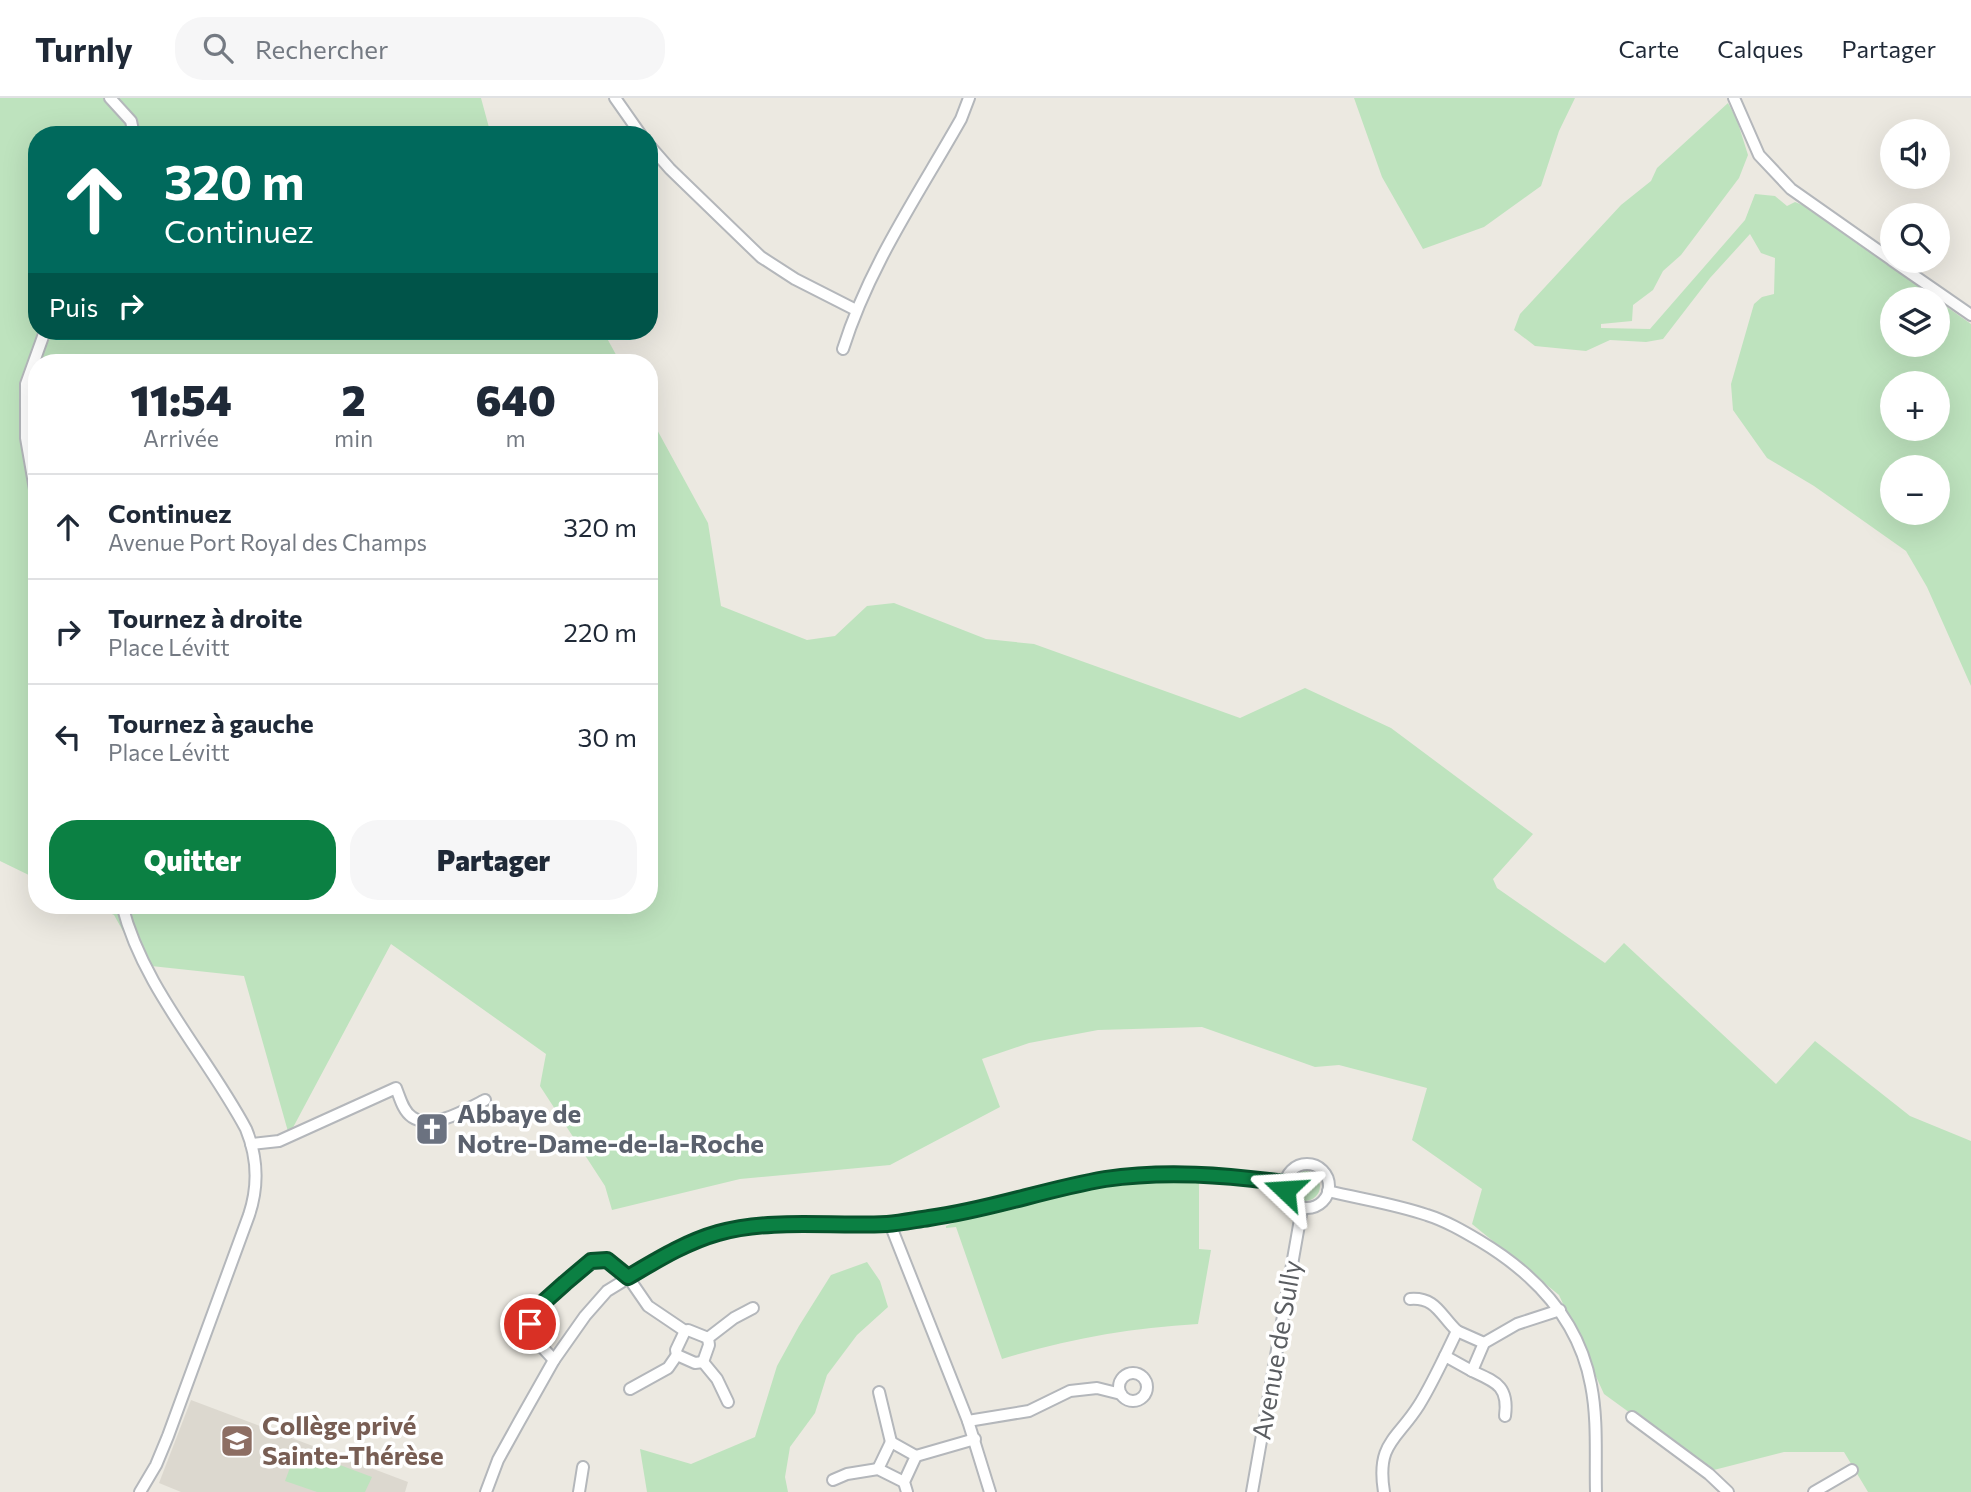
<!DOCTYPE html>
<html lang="fr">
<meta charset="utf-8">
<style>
:root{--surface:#fff;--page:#f6f6f7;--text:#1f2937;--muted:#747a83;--line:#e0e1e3;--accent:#0b8043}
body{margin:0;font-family:Commissioner,sans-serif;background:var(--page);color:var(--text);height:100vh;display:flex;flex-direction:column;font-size:26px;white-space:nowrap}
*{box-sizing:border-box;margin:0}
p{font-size:23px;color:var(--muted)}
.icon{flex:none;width:38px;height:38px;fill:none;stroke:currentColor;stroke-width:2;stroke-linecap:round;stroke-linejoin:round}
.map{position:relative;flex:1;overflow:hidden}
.sheet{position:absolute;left:28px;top:256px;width:630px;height:560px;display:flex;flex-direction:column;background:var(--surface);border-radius:28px;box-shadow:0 7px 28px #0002}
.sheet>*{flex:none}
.hud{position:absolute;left:28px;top:28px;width:630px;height:214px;border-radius:28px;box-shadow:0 7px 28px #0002;background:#00695c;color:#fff;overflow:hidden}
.fabs{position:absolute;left:1880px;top:21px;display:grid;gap:14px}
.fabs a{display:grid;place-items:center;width:70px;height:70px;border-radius:50%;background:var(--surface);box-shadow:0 7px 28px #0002;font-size:35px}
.pin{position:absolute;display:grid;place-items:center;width:60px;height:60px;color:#fff;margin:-30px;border:4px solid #fff;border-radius:50%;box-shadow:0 2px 7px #0007}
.me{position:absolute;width:77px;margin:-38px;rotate:290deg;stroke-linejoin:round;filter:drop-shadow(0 0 5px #0008)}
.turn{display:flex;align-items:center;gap:24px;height:147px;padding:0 21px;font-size:32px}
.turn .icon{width:91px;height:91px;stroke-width:2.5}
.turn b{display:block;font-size:49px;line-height:60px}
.then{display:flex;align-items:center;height:66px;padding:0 21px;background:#0003;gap:14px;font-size:26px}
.eta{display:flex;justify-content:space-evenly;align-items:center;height:119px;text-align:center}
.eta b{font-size:42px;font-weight:800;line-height:49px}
.action{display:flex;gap:14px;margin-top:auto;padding:14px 21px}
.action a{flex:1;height:80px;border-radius:28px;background:var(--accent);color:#fff;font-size:28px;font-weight:800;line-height:80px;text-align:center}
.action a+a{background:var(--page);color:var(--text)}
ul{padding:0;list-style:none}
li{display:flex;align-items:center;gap:21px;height:105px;padding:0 21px;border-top:2px solid var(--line)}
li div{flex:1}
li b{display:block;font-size:26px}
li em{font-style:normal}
header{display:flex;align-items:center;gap:42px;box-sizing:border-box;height:98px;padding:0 35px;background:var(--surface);border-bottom:2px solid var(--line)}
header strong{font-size:33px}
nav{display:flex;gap:38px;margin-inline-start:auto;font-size:24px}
.search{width:490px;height:63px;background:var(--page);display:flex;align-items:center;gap:18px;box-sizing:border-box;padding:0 24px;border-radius:28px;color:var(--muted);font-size:26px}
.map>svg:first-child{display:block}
</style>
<header>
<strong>Turnly</strong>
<div class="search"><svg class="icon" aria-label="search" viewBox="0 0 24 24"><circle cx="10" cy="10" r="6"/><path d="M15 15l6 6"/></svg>Rechercher</div>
<nav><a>Carte</a><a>Calques</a><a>Partager</a></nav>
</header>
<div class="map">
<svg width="1971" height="1394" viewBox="0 0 1971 1394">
<rect width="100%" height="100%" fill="#ece9e1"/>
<!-- education -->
<path fill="#dcd8cf" d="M191,1302l217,82 -3,10h-224l-22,-9z"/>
<!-- green -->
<g fill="#bee3be" fill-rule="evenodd">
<path d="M0,0h481l10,37h-454v196h566l17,31h-583v517l-37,-18z"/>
<path d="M1354,0h221l-16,33 -18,55 -57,41 -61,22 -41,-72z"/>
<path d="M1728,5l9,17 11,35 -9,23 -58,77 -18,16 -10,19 -20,15 -1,16 -31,3v4l49,1 95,-109 10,-26 20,2 12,10 8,-4 15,6 127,91h-45v46h45v-45l34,24v362l-44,-99 -21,-36 -92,-65 -47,-28 -34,-48 -2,-26 23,-80 8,-7 12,-3 1,-36 -14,-5 -11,-19 -40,44 -47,61 -17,3 -36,-2 -24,11 -51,-5 -21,-16 6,-16 101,-109 30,-24 6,-13zM1892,285h45v46h-45zM1892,369h45v46h-45z"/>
<path d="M649,317l59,108 13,83 86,34 28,-4 32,-30 27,-3 92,36 48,5 206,74 65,-30 86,40 142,106 -40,45 4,9 108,75 19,-20 152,141 39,-43 95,75 61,25v351h-103l-24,-40h-60l-74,19 -106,-77 -45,-99 -87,-71 10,-35 -70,-49 15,-52 -88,-23 -24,2 -113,-40 -104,3 -69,13 -47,16 18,48 -110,58 -150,14 -128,31 -7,-24 -65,-100 6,-32 -155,-110 -102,191 -45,-159 -102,-11 -28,-50 -22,-10h557z"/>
<circle cx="1305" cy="1088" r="15"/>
<path d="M1199,1078v73l12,1 -13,74c-69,4 -130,15 -196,35l-46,-132 -10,1v-2c54,-24 113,-39 172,-46 27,-4 54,-3 81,-4z"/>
<path d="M867,1164l13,19 8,26 -31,28 -30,40 -12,38 -25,34 -5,30 3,15h-141l-7,-43 51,15 64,-27 22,-71 22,-40 32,-51z"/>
<path d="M297,1351l75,28 -7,15h-48l-32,-11z"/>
</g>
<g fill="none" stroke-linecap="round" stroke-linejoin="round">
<defs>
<g id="minor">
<path d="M110,0l21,23 3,14"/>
<path d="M615,0l26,37"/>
<path d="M1734,0l25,57 32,34 101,71"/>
<path d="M649,47l21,24 91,88 34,22 61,31"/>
<path d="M1893,163l78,54"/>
<path d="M843,251c26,-83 75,-154 118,-230l8,-21"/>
<path d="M37,403l-11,-63v-54l19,-53"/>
<path d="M122,807c21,83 84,149 124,224 12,29 13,56 3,86l-81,221 -12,29 -16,27"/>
<path d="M251,1046l28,-3 117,-53c4,10 7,23 16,29 20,14 55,-8 73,-17"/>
<circle cx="1307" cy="1088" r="22"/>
<path d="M1328,1093c33,8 67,13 99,24 19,6 36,16 53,26 55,33 99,79 111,144 7,35 4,72 5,107"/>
<path d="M890,1126l78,197 22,71"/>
<path d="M1410,1201c26,-2 30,16 47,32"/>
<path d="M708,1240l-20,-8 -3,1 -9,19 1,5 18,8 8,-1 14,17 11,23"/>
<path d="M1445,1258l12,-25 27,12"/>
<path d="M554,1262l-22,-24 -2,-12 7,-16 54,-47 16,-1 21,17 20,29 37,25"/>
<path d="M703,1264l6,-17 -1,-7 26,-20 19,-10"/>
<path d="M1472,1273c24,11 37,15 33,45"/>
<circle cx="1133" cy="1289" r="14"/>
<path d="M630,1291l38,-21 9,-13"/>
<path d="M879,1294l12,50"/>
<path d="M1632,1319l77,57 19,18"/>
<path d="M968,1323l61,-10 41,-20 27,-3 24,6"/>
<path d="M916,1358l59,-17"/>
<path d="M878,1371l13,-27 25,14 -12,26 3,10"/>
<path d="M833,1382l14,-6 31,-5 26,13"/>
<path d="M486,1394l12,-32 21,-38 35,-62 31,-44 22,-25 67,-41 44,-17 42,-8 130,-1 74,-11 96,-25 47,-9 52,-6 65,2 61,8"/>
<path d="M579,1394l4,-25"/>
<path d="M1252,1394l50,-284"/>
<path d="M1384,1394c-8,-49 13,-52 35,-87 10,-16 18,-33 26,-49l27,15 12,-28 33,-19 43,-14"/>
<path d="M1814,1394l38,-22"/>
</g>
</defs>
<!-- minor casing -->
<use href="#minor" stroke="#b4b7bb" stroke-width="14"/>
<!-- minor -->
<use href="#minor" stroke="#fff" stroke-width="10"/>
</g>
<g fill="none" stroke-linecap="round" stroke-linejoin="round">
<defs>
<path id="route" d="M530,1226l7,-16 28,-25 26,-22 16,-1 21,17c29,-17 58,-35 90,-44 55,-15 113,-6 169,-9 14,-1 28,-4 42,-6 60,-8 117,-29 176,-39 61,-9 120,-4 180,4v7"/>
</defs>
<!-- route casing -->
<use href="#route" stroke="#07532c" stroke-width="18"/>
<!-- route -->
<use href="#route" stroke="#0b8043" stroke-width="12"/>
</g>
<!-- icons -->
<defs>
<symbol id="church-square" viewBox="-11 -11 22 22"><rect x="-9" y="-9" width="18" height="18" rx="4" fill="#6b7280" stroke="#fff"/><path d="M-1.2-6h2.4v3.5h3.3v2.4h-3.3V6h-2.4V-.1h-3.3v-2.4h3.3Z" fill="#fff"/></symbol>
<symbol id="school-square" viewBox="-11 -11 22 22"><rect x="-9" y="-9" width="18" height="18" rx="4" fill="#8d6e63" stroke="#fff"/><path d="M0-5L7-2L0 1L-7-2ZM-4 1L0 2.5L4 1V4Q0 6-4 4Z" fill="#fff"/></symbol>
</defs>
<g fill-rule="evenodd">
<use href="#church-square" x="413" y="1012" width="38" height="38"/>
<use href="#school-square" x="218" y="1324" width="38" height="38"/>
</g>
<g text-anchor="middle" stroke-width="7" stroke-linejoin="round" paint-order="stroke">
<!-- worship labels -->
<g font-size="26" font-weight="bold" fill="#5b616d" stroke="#fff" text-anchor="start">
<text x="457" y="1025">Abbaye de<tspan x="457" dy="30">Notre-Dame-de-la-Roche</tspan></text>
</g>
<!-- street labels -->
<g font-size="26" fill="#5a5d61" stroke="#fff">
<text transform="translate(1277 1252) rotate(-80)" y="9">Avenue de Sully</text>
</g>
<!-- education labels -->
<g font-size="26" font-weight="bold" fill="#785e54" stroke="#fff" text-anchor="start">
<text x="262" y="1337">Collège privé<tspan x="262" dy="30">Sainte-Thérèse</tspan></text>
</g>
</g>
</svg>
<div class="fabs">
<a><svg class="icon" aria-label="sound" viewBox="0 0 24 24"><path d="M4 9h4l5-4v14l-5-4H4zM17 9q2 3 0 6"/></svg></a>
<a><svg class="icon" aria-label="search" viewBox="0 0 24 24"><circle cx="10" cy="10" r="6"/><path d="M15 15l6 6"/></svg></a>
<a><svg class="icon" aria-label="layers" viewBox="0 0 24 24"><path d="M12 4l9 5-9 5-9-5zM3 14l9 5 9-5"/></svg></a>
<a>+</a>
<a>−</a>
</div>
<div class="pin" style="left:530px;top:1226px;background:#d93025"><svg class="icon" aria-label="arrive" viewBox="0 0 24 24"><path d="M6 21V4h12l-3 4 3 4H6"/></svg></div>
<svg class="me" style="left:1285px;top:1092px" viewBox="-20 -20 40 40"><path d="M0-17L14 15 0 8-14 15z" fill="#0b8043" stroke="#fff" stroke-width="4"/></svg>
<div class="hud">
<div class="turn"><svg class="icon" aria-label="ahead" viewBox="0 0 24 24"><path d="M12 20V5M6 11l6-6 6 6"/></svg><div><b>320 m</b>Continuez</div></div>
<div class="then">Puis<svg class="icon" aria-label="right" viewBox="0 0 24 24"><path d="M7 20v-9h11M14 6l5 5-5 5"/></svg></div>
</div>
<section class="sheet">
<div class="eta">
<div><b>11:54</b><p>Arrivée</p></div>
<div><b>2</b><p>min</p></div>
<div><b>640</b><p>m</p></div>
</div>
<ul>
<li><svg class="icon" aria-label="ahead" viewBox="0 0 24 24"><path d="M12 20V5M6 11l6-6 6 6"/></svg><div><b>Continuez</b><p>Avenue Port Royal des Champs</p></div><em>320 m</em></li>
<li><svg class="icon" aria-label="right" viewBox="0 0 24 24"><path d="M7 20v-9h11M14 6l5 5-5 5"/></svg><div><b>Tournez à droite</b><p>Place Lévitt</p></div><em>220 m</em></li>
<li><svg class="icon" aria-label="left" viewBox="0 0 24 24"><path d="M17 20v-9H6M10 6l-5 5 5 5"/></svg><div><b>Tournez à gauche</b><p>Place Lévitt</p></div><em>30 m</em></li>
</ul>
<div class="action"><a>Quitter</a><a>Partager</a></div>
</section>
</div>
